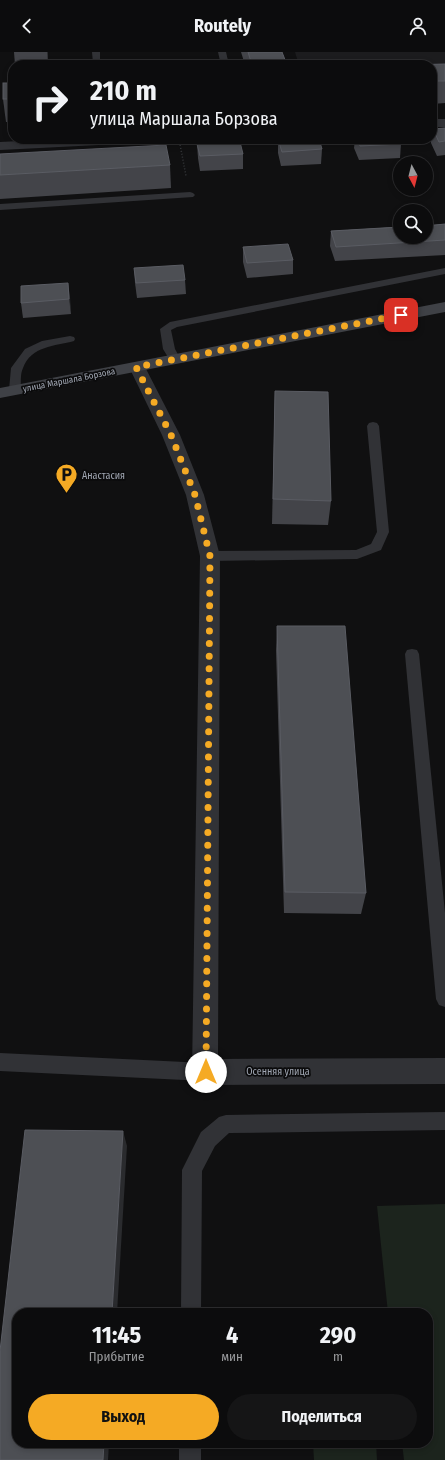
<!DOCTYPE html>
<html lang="ru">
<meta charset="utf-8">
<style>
:root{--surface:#0c0c0d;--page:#151516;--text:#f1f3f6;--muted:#9a9b9d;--line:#2c2c2e;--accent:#f5aa24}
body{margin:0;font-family:"Fira Sans Condensed",sans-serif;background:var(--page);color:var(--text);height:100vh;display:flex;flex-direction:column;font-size:15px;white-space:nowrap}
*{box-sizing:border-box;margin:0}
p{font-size:13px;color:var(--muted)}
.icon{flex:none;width:22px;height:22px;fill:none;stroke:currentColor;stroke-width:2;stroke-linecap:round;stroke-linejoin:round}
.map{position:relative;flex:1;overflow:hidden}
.drawer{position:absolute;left:12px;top:1256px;width:421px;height:140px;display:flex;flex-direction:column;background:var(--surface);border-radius:16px;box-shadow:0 2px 6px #0003,0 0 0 1px var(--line)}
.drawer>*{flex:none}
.guide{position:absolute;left:8px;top:8px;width:429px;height:84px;border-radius:16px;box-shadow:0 2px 6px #0003,0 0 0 1px var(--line);background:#0c0c0d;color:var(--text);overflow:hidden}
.needle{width:26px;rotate:173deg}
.tools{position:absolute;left:393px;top:104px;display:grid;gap:8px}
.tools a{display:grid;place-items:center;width:40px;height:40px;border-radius:50%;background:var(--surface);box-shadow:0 2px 6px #0003,0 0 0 1px var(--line);font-size:20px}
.pin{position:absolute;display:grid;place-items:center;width:34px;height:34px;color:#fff;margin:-17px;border-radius:8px;box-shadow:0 2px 6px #0006}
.me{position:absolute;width:44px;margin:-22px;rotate:0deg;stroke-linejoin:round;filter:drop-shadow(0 0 3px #0008)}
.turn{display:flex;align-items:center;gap:14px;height:84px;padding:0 16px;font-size:18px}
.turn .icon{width:52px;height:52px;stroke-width:2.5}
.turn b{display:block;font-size:28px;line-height:34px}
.eta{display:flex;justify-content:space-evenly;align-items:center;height:68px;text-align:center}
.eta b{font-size:24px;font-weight:700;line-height:28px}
.primary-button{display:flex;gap:8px;margin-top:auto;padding:8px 16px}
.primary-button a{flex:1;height:46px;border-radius:24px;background:var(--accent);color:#111;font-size:16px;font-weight:700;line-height:46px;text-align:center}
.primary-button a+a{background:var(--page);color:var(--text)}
header{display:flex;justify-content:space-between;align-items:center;height:52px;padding:0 16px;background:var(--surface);font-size:18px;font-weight:700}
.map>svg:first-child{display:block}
</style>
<header><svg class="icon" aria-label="back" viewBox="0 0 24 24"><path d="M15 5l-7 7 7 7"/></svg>Routely<svg class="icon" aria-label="person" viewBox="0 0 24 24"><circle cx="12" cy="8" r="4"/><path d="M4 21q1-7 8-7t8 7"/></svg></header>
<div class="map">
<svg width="445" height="1408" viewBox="0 0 445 1408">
<rect width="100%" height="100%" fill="#101011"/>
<!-- built -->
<path fill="#1c1c1e" d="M295,0h150v20l-13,-7h-133z"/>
<!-- green -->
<g fill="#1c241d">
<path d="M445,1152v256h-41l-2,-17h26v-130h-40l-11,-107z"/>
<path d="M313,1391h63l1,17h-63z"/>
</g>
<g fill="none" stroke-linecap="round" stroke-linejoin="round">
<!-- path -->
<path stroke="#37393d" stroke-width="1.5" stroke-dasharray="1 2" stroke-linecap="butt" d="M179,87l7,37"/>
<!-- service -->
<g fill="#313236" fill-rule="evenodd">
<path d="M92,0h8v13h-5l-2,-2z"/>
<path d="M218,0h8l3,13h-8z"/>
<path d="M190,140l3,1 2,2 -2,2 -193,13v-6z"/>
<path d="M445,216v6l-268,53 -6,3 4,19 6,11 -2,2h-8l-8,-13 -3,-20 10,-7z"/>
<path d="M70,284l4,1 1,2 -1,2c-19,5 -43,5 -51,27 -3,6 -2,15 -2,22l-2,2h-8l-2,-2 2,-22 14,-19 17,-8z"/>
<path d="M373,370l4,1 2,3 10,106 -8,18 -24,9 -147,2 -5,-2 -2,-3 2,-3 5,-2 146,-1 15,-6 6,-12 -10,-106 2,-3z"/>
<path d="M412,597l5,1 2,4 26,259v94l-6,-2 -3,-6 -31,-345 2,-4z"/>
<path d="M0,1001l205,10 6,3 3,6 -3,6 -6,3 -205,-10z"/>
<path d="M445,1060v18l-216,3 -14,13 -13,25 -1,142h-20l1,-143 19,-38 18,-15 7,-2z"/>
<rect x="179" y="1391" width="22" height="17"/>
</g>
<!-- minor -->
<g fill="#313236" fill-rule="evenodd">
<rect x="432" y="67" width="13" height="8"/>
<path d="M60,87h85l-2,3 -5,1 -138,7v-8z"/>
</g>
<!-- tertiary -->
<path fill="#313236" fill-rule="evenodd" d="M137,310l6,2 2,3 35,68 24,60 16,61 -2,503 227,-1v26l-240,1 -9,-4 -4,-9 8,-516 -14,-61 -24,-60 -33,-68 2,-3z"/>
<!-- secondary -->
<path fill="#3f4146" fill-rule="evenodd" d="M445,250v10l-445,86v-10z"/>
</g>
<!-- wall -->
<g fill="#434449">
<path d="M14,0h34v13h-33z"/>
<path d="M241,0h41l5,13h-42z"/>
<path d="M445,12v39l-13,1v-39z"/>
<path d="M13,31v39h-7l-3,-23z"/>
<path d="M445,76v27l-8,1 -6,-13v-4h1l1,-10z"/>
<path d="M278,87l44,10 -1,15 -40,2 -3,-13z"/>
<path d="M355,87h44l2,5 -1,14 -41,2 -5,-12z"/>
<path d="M197,92l46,10v15l-43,2 -2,-13z"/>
<path d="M0,102l170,11 1,23 -171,11z"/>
<path d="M445,172v31l-110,6 -5,-15 1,-15z"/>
<path d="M243,195l50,13v14l-46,4 -4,-16z"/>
<path d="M134,216l51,12 1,14 -49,4 -2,-15z"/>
<path d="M68,231l3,31 -48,4 -2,-15z"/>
<path d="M275,339l56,110 -3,24 -56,-1z"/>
<path d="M277,574l89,267 -5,21 -77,-1 -8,-263z"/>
</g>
<!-- shaded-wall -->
<g fill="#2a2b2e">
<path d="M47,0h1v13z"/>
<path d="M68,231l2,14 1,17 -2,-15z"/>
<path d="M123,1079l4,15 -10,167h-5z"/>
<path d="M104,1391h5l-1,17h-5z"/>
</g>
<!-- building -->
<g fill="#4d4f54" stroke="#5a5c63">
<path d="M248,0h34l5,13h-35z"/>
<path d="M445,12v17h-13v-16h-23z"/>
<rect x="3" y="31" width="10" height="16"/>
<path d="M445,76v13l-6,1 -6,-13z"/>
<path d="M278,87h41l3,10 -40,3z"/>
<path d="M357,87h42l2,5 -41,2z"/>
<path d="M240,90l3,12 -43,2 -3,-12z"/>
<path d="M166,93l4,20 -170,10v-21z"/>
<path d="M445,172v16l-109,7 -5,-16 69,-4v10h26v-11z"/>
<path d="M288,192l5,16 -46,3 -4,-16z"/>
<path d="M183,213l2,15 -49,3 -2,-15z"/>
<path d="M68,231l1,16 -48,4v-17z"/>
<path d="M275,339l53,1 3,109 -58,-2z"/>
<path d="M277,574h68l21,267 -81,-1z"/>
<path d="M25,1078l98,1 -11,182h-95v130h87l-1,17h-103v-109z"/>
</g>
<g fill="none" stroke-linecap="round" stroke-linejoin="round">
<!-- route -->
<path stroke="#f5aa24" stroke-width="7" stroke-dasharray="0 12.6" d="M206,1020l4,-516 -15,-61 -24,-60 -35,-68 265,-52"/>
</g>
<!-- icons -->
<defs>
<symbol id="parking-pin" viewBox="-11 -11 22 30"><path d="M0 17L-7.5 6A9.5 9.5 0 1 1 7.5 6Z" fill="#f5aa24" stroke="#0b0b0c"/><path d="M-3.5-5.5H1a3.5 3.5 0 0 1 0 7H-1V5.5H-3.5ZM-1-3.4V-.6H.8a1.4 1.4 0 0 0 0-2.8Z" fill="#111"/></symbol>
</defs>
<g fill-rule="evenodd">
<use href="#parking-pin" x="54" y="410" width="25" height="34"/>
</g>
<g text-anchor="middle" stroke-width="3.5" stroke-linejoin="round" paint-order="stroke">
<!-- far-street labels -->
<g font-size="9" fill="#a0a6b2" stroke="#0b0b0c">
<text transform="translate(69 328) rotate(-11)" y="3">улица Маршала Борзова</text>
</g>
<!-- poi labels -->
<g font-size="10" fill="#a0a6b2" stroke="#0b0b0c" text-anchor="start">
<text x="82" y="427">Анастасия</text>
</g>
<!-- street labels -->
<g font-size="10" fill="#a0a6b2" stroke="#0b0b0c">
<text x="278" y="1023">Осенняя улица</text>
</g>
</g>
</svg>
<div class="tools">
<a><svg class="needle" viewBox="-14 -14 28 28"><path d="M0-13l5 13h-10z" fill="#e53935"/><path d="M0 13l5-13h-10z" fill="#9a9b9d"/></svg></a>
<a><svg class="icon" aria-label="search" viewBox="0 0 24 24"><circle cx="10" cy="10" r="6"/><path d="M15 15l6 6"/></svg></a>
</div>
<div class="pin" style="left:401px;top:263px;background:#d93025"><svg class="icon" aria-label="arrive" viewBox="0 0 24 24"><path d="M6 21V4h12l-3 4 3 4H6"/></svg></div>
<svg class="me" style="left:206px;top:1020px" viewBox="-20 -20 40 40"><circle r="19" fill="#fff"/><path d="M0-13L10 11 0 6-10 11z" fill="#f5aa24"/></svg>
<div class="guide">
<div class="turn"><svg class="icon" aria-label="right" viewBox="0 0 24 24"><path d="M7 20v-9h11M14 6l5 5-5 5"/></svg><div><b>210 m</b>улица Маршала Борзова</div></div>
</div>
<section class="drawer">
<div class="eta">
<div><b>11:45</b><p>Прибытие</p></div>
<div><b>4</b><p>мин</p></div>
<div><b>290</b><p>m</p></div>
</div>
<div class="primary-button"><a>Выход</a><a>Поделиться</a></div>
</section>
</div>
